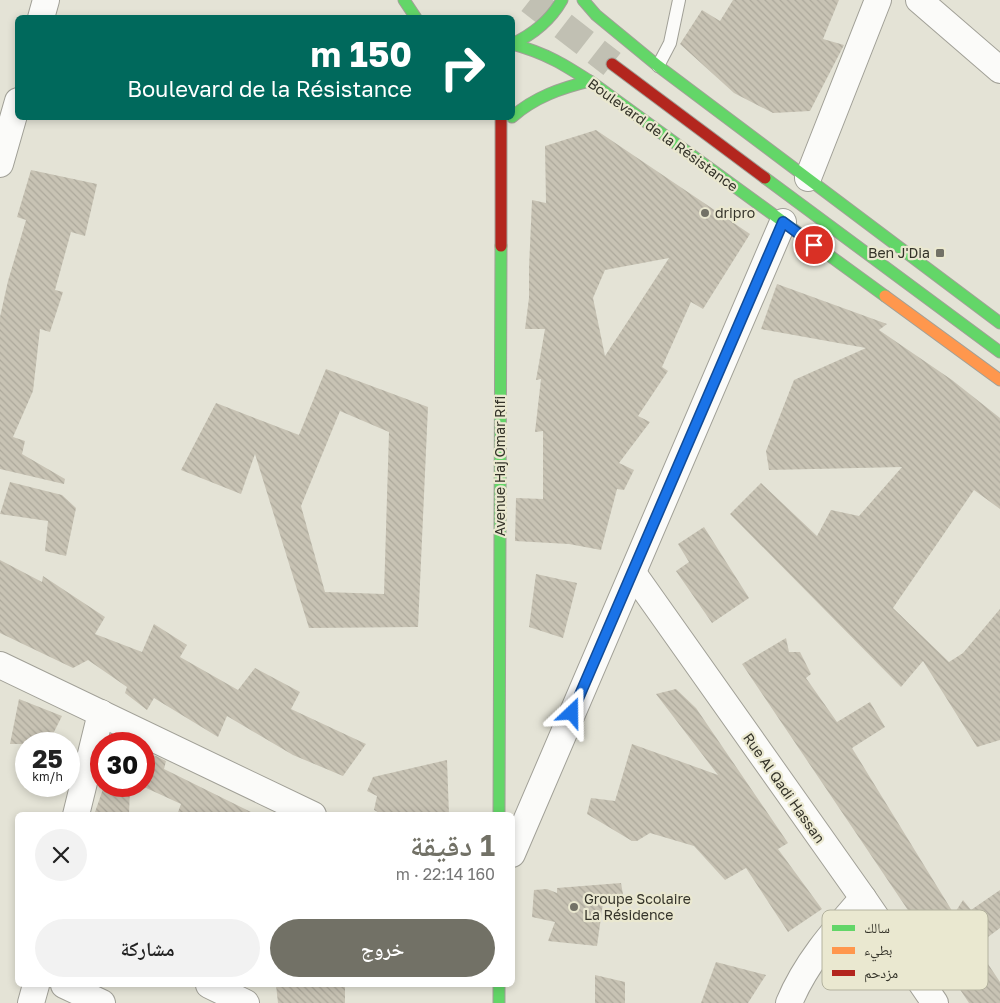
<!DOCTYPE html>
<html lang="ar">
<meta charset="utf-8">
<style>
:root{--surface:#fff;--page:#f2f2f2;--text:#222;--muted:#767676;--accent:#727166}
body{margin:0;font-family:"Golos Text","Noto Naskh Arabic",sans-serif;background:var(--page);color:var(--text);direction:rtl;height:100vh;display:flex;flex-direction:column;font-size:19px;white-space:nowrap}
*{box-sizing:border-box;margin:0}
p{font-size:16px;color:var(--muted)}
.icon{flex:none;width:28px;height:28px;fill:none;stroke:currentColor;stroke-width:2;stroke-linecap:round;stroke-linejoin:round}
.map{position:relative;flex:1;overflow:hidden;direction:ltr}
.details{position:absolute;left:15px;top:812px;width:500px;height:175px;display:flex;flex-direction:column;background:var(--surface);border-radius:8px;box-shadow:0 2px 8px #0003;direction:rtl}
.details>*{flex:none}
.top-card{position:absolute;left:15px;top:15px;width:500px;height:105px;border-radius:8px;box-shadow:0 2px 8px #0003;direction:rtl;background:#00695c;color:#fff;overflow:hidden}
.speed{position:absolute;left:15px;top:732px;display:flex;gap:10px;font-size:25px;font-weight:700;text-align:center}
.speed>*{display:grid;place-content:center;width:65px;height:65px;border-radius:50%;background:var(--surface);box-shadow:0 2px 8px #0003;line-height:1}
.speed small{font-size:12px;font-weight:400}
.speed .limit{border:8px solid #d22;background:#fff;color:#111}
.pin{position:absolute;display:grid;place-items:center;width:42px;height:42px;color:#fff;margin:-21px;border:2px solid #fff;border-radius:50%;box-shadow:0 1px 5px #0007}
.me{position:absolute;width:55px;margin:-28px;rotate:23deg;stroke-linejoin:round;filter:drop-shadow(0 0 4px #0008)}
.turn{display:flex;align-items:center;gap:18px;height:105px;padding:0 20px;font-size:22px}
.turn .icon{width:65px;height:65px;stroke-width:2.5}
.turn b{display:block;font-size:35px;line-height:42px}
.round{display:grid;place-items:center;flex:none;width:52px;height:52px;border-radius:26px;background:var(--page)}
.overview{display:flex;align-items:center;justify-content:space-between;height:85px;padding:0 20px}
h1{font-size:30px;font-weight:600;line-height:38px;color:var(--accent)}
.primary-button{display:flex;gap:10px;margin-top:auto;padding:10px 20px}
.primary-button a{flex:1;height:58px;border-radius:30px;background:var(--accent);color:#fff;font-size:20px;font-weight:600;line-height:58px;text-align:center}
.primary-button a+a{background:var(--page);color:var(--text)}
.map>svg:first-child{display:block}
</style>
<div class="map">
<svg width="1000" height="1003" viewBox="0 0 1000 1003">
<defs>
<pattern id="building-back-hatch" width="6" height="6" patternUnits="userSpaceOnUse" patternTransform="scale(1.25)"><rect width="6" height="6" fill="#c8c3b4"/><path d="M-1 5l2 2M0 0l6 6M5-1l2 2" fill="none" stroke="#aca89b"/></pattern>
</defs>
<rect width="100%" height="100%" fill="#e4e3d6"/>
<!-- building -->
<g fill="url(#building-back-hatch)" fill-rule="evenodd">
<path d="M733,0h106l-16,39 21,6 -34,66 -37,2 -39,-20 -54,-49 22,-34 18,11z"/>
<path d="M596,130l154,104 -47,75 -12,-7 -29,65 6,4 -30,45 12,6 -31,41 15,7 -10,20 -7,-1 -16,61 -32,-6 -54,-3 1,-43 27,1v-68l-8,1 6,-53 -5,1 9,-51h-20l4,-31v-30l3,-68 14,3 -1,-57zM669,258l-64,98 -12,-58 12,-28z"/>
<path d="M31,170l66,14 -12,52 -14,-4 -16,58 8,2 -13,40 -10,-3 -7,62 -20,46 12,4 -3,13 43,25 -1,5 -64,-15v-152l8,-36 18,-61 -9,-3z"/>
<path d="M777,284l110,40 -8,6 73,50 48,38v91l-26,-19 -81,118 56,54 14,-9 37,-44v131l-23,7 -54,-86 -22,26 -171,-173 31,-31 56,53 14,-26 28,6 43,-49 -133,3 -3,-19 28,-71 72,-32 -105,-19z"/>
<path d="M326,369l102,38 -10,220 -109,1 -54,-174 -14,40 -60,-24 35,-67 83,32zM340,411l49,21 -5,162 -59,-2 -24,-86z"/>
<path d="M10,482l52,13 14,13 -10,48 -21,-5 3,-30 -48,-7z"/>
<path d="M704,527l45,71 -37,25 -36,-52 13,-9 -11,-18z"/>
<path d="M0,560l42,22 1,-6 62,41 -10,17 47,18 12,-28 33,21 -7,12 58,33 17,-22 45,24 -9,17 75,35 -23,32 -50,-21 -66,-39 -9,21 -64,-39 -7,12 -22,-17 2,-6 -39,-27 -15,8 -73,-35z"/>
<path d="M536,574l41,9 -14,55 -34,-11z"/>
<path d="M786,638l3,14h11l11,22 -5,4 31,44 33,-20 15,25 -33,21 102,166 9,-14 8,10 29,-20v38l-24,18 24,36v21h-31l-26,-39 -21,-43 -4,4 -176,-261z"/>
<path d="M676,689l20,19 92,135 -10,6 44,60 -34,23 -42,-64 -21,12 -31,-34 -44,-13 -13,8h-5l-45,-27 4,-16 24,3 17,-57 86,31 -62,-81z"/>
<path d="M19,699l43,17 -14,28h-38z"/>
<path d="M144,754l12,2 10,5 -2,8 93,46h-80l4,-11 -37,-17z"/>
<path d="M447,760l2,55h-65l-10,-5 3,-14 -10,-5 6,-14z"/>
<path d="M104,786h26l-1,29h-35z"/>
<path d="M621,883l3,17 -21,3 -6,43 -49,-5 7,-19 -23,-5 2,-27 13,-1 10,4v-5z"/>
<path d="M716,962l50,13 -18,28h-47z"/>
<path d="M595,975l30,7v21h-30z"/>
<path d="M276,985h69v18h-67z"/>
</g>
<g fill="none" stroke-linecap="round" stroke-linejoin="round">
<!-- primary-tunnel -->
<path stroke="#c1c0b3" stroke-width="28" stroke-dasharray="28 14" stroke-linecap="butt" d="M530,0l82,64"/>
<defs>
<path id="lane" d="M658,66l12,-23 9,-43"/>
<g id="street">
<path d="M919,0l81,70"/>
<path d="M41,18l5,-18"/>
<path d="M0,164l18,-63"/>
<path d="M808,178l70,-178"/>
<path d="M633,573l230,325 72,105"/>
<path d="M0,665l313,150"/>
<path d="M76,815l25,-102"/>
<path d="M512,854l271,-632"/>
<path d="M64,985l38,18"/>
<path d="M209,985l37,18"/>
<path d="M31,1003l5,-18"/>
<path d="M789,1003c17,-41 45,-72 74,-105"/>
</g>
<g id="fast">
<path d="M404,0l12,18"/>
<path d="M583,0l13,15 62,51 342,257"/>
<path d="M512,44c34,9 53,21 82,40l291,212"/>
<path d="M512,44c22,-10 38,-23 50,-44"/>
<path d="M512,117c23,-20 49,-29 78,-36"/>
<path d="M765,178l235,174"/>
<path d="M499,815l2,-569"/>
<path d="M499,985v18"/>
</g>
<path id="slow" d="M885,296l115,84"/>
<g id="jam">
<path d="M612,64l153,114"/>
<path d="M501,246v-128"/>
</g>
</defs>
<!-- lane casing -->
<use href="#lane" stroke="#a1a097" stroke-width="14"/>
<!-- street casing -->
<use href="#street" stroke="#a1a097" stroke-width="28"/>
<!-- fast casing -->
<use href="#fast" stroke="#a1a097" stroke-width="13"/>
<!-- slow casing -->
<use href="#slow" stroke="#a1a097" stroke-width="13"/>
<!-- jam casing -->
<use href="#jam" stroke="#a1a097" stroke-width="13"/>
<!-- lane -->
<use href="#lane" stroke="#fbfbf9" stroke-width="12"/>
<!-- street -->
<use href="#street" stroke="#fbfbf9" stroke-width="26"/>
<!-- fast -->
<use href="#fast" stroke="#63d668" stroke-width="11"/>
<!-- slow -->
<use href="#slow" stroke="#ff974d" stroke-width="11"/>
<!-- jam -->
<use href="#jam" stroke="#b3261e" stroke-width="11"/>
</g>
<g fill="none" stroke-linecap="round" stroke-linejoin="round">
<defs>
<path id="route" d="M572,713l211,-491 31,23"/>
</defs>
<!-- route casing -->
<use href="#route" stroke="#114b97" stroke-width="12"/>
<!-- route -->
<use href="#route" stroke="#1a73e8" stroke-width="9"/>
</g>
<!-- markers -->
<g fill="#727166" stroke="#eae8d0" stroke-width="2">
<circle cx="705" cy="213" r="5"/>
<rect x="935" y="248" width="10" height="10" rx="2.5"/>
<circle cx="574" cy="907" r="5"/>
</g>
<g text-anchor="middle" stroke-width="4.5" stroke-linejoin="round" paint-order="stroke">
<!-- street labels -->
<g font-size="14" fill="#343329" stroke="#eae8d0">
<text transform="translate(663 135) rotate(36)" y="5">Boulevard de la Résistance</text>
<text transform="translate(500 466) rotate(-90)" y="5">Avenue Haj Omar Rifi</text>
<text transform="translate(784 788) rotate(55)" y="5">Rue Al Qadi Hassan</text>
</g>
<!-- poi labels -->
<g font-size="14" fill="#343329" stroke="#eae8d0" text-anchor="start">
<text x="715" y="218">dripro</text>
<text x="930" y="258" text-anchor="end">Ben J'Dia</text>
<text x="584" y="904">Groupe Scolaire<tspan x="584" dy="16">La Résidence</tspan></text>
</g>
</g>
<!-- legend -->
<rect x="822" y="910" width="166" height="80" rx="8" fill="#eae8d0" stroke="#b3b29e" stroke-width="1"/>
<rect x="832" y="925" width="23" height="6" fill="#63d668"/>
<rect x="832" y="947" width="23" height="7" fill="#ff974d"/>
<rect x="832" y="970" width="23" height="6" fill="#b3261e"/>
<g font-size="14" fill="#343329">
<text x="864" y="933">سالك</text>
<text x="864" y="955">بطيء</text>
<text x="864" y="978">مزدحم</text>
</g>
</svg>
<div class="speed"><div>25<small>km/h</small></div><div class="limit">30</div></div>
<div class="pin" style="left:814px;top:245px;background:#d93025"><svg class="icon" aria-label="arrive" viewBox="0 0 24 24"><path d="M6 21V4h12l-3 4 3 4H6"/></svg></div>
<svg class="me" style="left:572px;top:713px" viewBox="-20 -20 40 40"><path d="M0-17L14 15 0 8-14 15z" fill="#1a73e8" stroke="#fff" stroke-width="4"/></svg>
<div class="top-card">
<div class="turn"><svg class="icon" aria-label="right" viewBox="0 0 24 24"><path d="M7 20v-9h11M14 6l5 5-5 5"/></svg><div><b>150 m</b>Boulevard de la Résistance</div></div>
</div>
<section class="details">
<div class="overview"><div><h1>1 دقيقة</h1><p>160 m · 22:14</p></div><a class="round"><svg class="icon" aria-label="close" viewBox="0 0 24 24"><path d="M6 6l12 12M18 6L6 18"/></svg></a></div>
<div class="primary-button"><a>خروج</a><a>مشاركة</a></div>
</section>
</div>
